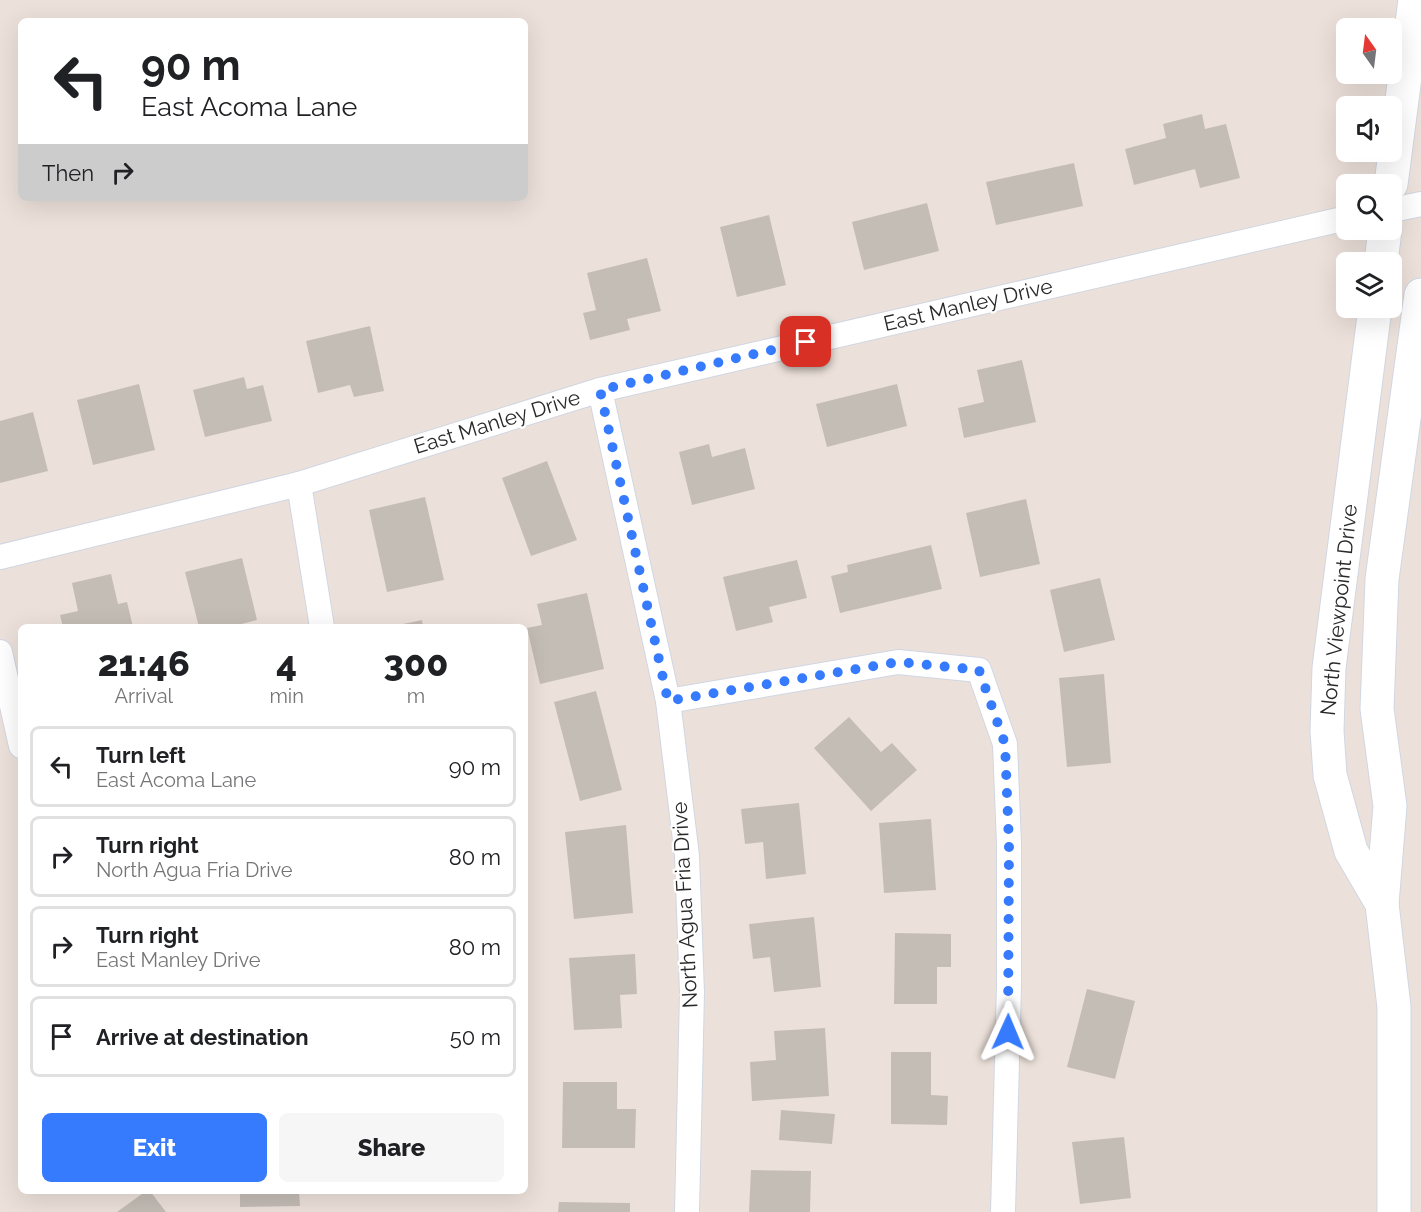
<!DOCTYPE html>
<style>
:root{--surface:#fff;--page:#f6f6f6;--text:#202124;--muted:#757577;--line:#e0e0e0;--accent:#367afd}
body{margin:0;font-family:Raleway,sans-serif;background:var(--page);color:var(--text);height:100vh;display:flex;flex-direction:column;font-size:22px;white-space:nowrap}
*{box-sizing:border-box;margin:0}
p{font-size:20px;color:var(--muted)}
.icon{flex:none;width:33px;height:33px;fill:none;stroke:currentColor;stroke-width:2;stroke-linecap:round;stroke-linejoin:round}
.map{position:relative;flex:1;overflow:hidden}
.drawer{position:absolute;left:18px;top:624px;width:510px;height:570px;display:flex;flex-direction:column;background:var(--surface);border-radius:9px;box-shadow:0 6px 24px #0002}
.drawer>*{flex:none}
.hud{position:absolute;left:18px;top:18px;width:510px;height:183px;border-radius:9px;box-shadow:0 6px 24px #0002;background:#fff;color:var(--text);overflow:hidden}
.needle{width:39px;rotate:346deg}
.controls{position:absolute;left:1336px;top:18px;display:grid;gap:12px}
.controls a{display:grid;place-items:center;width:66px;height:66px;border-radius:9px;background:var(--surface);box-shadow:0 6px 24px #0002;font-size:30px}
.pin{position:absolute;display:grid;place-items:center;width:51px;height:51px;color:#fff;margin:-26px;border-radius:12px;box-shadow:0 3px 9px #0006}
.me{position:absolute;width:66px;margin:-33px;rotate:1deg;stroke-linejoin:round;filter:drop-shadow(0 0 4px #0008)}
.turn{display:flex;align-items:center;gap:21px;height:126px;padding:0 24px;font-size:27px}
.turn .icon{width:78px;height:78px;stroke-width:2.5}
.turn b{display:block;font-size:42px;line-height:51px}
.then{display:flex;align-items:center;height:57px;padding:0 24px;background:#0003;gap:12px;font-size:22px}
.eta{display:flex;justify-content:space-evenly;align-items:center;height:102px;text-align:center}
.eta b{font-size:36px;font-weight:800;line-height:42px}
.action{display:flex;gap:12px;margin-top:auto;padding:12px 24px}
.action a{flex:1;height:69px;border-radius:9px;background:var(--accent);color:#fff;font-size:24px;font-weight:800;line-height:69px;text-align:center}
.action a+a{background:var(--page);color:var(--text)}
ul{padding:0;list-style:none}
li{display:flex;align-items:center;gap:18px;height:81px;margin:0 12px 9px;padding:0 12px;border:3px solid var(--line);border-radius:9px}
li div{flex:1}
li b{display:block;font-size:22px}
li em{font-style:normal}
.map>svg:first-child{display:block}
</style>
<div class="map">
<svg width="1421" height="1212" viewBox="0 0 1421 1212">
<rect width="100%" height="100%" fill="#ece1da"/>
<!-- building -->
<g fill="#c4bdb6">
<path d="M1202,114l3,15 21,-5 14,54 -40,10 -5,-19 -61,16 -9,-36 41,-11 -3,-14z"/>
<path d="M1074,163l9,43 -87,19 -10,-43z"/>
<path d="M927,203l12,48 -75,19 -12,-48z"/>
<path d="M769,215l17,70 -49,12 -17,-70z"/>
<path d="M647,258l14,53 -34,8 3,11 -40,10 -7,-27 13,-3 -9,-37z"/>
<path d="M370,326l14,65 -30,6 -4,-12 -32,8 -12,-52z"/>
<path d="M1022,360l14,62 -72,16 -6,-30 26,-6 -7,-32z"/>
<path d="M244,377l3,12 16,-4 9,36 -67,16 -12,-47z"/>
<path d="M139,384l16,66 -62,15 -16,-65z"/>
<path d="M897,384l10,42 -80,21 -11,-43z"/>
<path d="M33,412l15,59 -48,12v-62z"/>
<path d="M709,444l3,13 33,-9 10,41 -63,16 -13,-53z"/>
<path d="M547,461l30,79 -46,16 -29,-78z"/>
<path d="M425,497l19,83 -57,12 -18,-82z"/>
<path d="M1026,499l14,65 -60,13 -14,-64z"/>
<path d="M931,545l11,44 -102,24 -9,-37 17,-4 -1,-7z"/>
<path d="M242,558l15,62 -27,7h-31l-14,-55z"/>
<path d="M797,560l10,38 -38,9 4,15 -37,9 -13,-54z"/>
<path d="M111,574l7,30 9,-2 6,25h-70l-3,-12 18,-4 -6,-28z"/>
<path d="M1100,578l15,62 -51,12 -14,-62z"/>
<path d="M587,593l17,76 -64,15 -13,-56 15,-3 -5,-21z"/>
<path d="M422,620l1,7h-29v-1z"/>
<path d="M1104,674l7,89 -44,4 -8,-89z"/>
<path d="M596,691l26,99 -42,11 -26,-99z"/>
<path d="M849,717l32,35 11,-9 25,27 -46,41 -57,-63z"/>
<path d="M799,803l7,71 -40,5 -3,-37 -18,2 -4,-35z"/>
<path d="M931,819l5,71 -52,3 -5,-70z"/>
<path d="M626,825l7,88 -59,6 -9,-87z"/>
<path d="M814,917l7,70 -47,5 -4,-35 -17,2 -4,-35z"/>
<path d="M895,933l56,1v33h-14v37h-43z"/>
<path d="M635,954l2,40 -17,1 2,33 -48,2 -5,-72z"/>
<path d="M1087,989l48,12 -20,78 -48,-12z"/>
<path d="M825,1028l4,68 -77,5 -2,-39 26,-2 -2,-29z"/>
<path d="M891,1052h40v43l17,1 -1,29 -56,-1z"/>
<path d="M563,1082h54v27h19l-1,39h-73z"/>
<path d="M781,1110l54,4 -3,30 -53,-4z"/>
<path d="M1124,1137l7,61 -51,6 -8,-62z"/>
<path d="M751,1170l60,1 -1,41h-61z"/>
<path d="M146,1191h4l16,21h-49z"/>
<path d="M240,1191h59l1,15 -60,1z"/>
<path d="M559,1202l71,1v9h-72z"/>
</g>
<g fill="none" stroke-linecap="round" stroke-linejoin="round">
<defs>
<g id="street">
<path d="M1392,210l29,-6"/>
<path d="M600,390l68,311 19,155 5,137 -5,219"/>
<path d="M299,484l23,143"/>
<path d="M0,557l299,-73 301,-94 747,-172"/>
<path d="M0,652l21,94"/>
<path d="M668,701l230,-39 81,8 26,74 4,100v141l-6,227"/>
</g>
<g id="secondary">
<path d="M1391,184l24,-184"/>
<path d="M1381,262l4,-32"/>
<path d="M1375,308l-46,360 -2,63 3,44 21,76 31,53"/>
<path d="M1394,1212v-205l-12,-103 8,-98 -13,-97 5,-130 39,-284"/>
</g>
</defs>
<!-- street casing -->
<use href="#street" stroke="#d0d6e2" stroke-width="26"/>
<!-- secondary casing -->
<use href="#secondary" stroke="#d0d6e2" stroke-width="35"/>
<!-- street -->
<use href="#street" stroke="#fff" stroke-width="24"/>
<!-- secondary -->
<use href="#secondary" stroke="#fff" stroke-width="33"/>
</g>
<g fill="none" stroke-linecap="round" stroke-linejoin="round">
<!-- route -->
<path stroke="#367afd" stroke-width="10" stroke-dasharray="0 18" d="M806,342l-206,48 68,311 230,-39 81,8 26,74 4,100 -1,188"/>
</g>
<g text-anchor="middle" stroke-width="4.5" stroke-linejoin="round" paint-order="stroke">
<!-- street labels -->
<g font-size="21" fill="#292929" stroke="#fff">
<text transform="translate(968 305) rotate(-13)" y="7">East Manley Drive</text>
<text transform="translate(497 422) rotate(-17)" y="7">East Manley Drive</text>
<text transform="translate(1339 610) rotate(-84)" y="7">North Viewpoint Drive</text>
<text transform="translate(685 905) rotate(-93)" y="7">North Agua Fria Drive</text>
</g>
</g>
</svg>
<div class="controls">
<a><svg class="needle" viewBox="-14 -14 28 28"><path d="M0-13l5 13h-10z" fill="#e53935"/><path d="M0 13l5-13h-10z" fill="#757577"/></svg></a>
<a><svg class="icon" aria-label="sound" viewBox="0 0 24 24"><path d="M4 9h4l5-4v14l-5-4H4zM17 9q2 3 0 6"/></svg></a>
<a><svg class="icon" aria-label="search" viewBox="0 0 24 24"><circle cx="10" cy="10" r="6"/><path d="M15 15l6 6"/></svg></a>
<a><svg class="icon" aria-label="layers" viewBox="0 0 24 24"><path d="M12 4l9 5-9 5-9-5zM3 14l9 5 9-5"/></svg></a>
</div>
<div class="pin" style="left:806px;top:342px;background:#d93025"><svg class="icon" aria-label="arrive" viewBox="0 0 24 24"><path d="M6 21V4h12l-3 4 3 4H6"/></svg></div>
<svg class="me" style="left:1008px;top:1032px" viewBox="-20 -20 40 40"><path d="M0-17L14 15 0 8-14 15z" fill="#367afd" stroke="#fff" stroke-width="4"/></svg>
<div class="hud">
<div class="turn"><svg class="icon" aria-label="left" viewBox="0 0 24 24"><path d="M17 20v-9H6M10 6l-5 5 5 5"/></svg><div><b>90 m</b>East Acoma Lane</div></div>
<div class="then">Then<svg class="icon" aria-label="right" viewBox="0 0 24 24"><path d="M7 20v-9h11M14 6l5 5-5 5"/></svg></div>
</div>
<section class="drawer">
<div class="eta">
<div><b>21:46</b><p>Arrival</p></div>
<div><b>4</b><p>min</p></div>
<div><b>300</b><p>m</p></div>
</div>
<ul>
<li><svg class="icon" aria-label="left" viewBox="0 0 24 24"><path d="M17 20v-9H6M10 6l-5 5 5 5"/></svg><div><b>Turn left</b><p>East Acoma Lane</p></div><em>90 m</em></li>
<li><svg class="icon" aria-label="right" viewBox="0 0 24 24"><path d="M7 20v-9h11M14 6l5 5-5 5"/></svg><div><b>Turn right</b><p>North Agua Fria Drive</p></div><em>80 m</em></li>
<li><svg class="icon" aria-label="right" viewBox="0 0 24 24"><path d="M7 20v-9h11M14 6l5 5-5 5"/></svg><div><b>Turn right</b><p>East Manley Drive</p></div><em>80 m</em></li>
<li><svg class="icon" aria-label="arrive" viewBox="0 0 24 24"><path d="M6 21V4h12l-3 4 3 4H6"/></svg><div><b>Arrive at destination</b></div><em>50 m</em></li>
</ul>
<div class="action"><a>Exit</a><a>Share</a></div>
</section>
</div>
